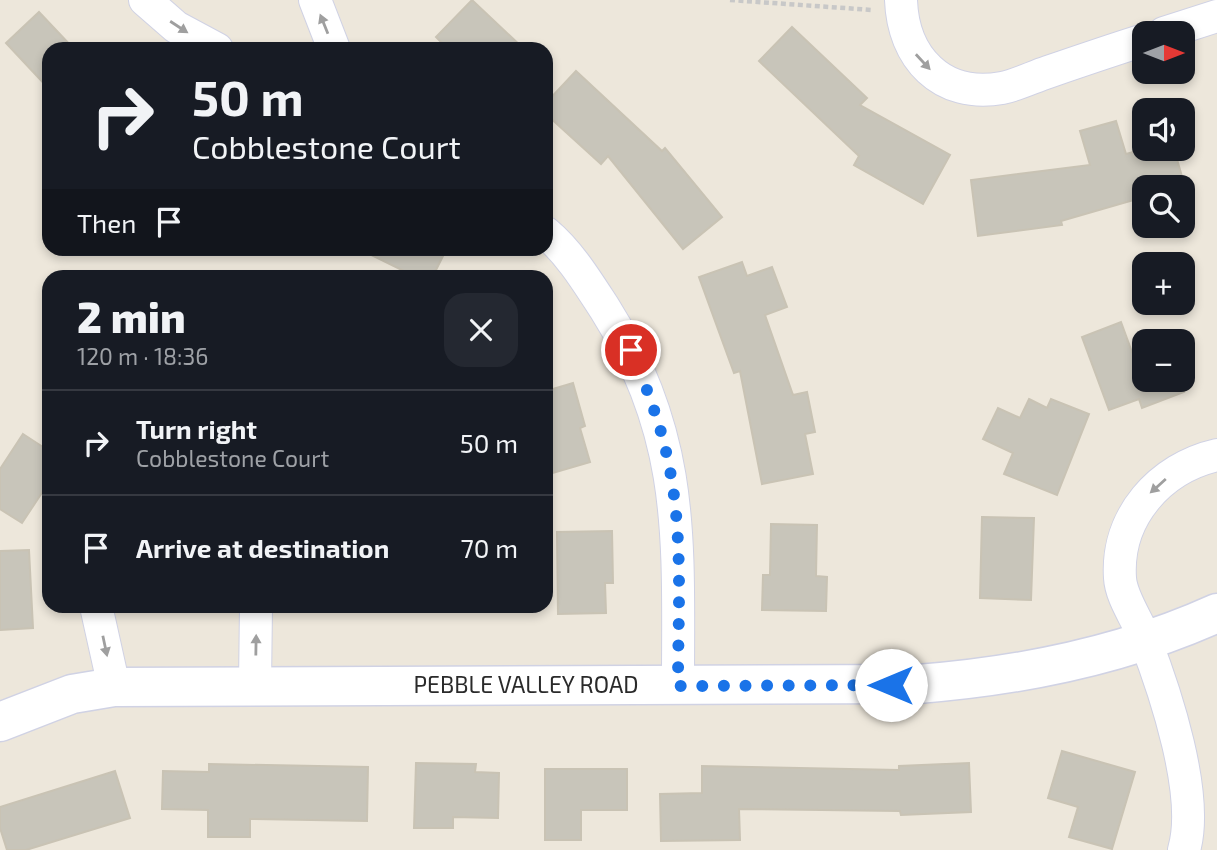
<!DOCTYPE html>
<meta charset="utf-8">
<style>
:root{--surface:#171b24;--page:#242831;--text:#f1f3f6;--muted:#9ea1a6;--line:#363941}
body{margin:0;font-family:"Exo 2",sans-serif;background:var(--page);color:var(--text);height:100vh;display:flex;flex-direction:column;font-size:26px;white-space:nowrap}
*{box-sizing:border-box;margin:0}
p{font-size:23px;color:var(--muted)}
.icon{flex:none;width:38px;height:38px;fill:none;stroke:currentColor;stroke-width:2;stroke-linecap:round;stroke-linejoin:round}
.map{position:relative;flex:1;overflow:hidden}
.side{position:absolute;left:42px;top:270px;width:511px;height:343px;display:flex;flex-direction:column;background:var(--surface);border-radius:21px;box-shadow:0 4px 10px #0003}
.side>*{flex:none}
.top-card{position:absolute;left:42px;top:42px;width:511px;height:214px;border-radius:21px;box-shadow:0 4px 10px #0003;background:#171b24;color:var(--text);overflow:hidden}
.needle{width:46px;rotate:90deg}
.tools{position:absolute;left:1132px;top:21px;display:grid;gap:14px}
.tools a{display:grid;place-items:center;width:63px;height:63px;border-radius:14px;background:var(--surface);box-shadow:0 4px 10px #0003;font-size:35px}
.pin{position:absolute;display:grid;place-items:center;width:60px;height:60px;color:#fff;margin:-30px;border:4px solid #fff;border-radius:50%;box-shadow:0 2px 7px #0007}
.me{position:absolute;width:77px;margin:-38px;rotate:270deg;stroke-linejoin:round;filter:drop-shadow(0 0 5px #0008)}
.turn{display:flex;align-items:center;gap:24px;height:147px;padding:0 35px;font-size:32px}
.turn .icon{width:91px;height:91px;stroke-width:2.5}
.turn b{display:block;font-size:49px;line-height:60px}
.then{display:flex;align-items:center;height:66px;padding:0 35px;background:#0003;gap:14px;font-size:26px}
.round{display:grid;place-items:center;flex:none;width:74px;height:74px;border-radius:21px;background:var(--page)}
.head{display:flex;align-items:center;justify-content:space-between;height:119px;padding:0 35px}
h1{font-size:42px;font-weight:800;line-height:52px}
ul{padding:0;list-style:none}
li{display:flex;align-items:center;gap:21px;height:105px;padding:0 35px;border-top:2px solid var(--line)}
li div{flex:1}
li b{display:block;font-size:26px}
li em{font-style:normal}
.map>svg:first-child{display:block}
</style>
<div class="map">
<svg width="1217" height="850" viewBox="0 0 1217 850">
<rect width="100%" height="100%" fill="#ede7db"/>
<!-- building -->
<g fill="#c8c5ba" stroke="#c9c3b4" stroke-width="2">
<path d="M472,0l52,49h-76l-12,-12z"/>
<path d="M39,12l35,37h-25v40l-43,-46z"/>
<path d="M792,27l75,71 -7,7 90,50 -27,49 -69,-39 5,-9 -100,-95z"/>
<path d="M576,71l86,80 3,-3 57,69 -39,32 -75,-93 -7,8 -55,-50v-11z"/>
<path d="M1116,121l10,33 18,-5h30l11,38h-41v10l-83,24 1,4 -84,11 -7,-56 119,-15 -10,-34z"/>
<path d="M357,248h90l-14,28h-19z"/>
<path d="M742,262l5,14 25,-9 15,40 -22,8 28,80 14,-3 8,40 -10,2 8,40 -51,10 -22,-113 -6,2 -35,-96z"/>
<path d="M1121,322l11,30 12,-4v32h36l4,12 -42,16 -3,-9 -30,11 -27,-73z"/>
<path d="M573,383l12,43 -5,2 10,34 -44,13v-84z"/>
<path d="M1029,399l18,9 4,-9 38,15 -32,81 -53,-21 9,-21 -30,-14 15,-31 22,10z"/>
<path d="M23,434l26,17v31l-27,41 -22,-14v-40z"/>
<path d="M982,517l52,1 -3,82 -51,-2z"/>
<path d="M771,524l46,1 -1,51 11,1 -1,34 -64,-1 1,-35h7z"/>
<path d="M612,531l1,52h-8l1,30 -48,1 -1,-82z"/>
<path d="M29,550l4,78 -33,2v-79z"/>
<path d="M1062,751l73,21 -23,77 -43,-12 9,-30 -30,-9z"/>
<path d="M416,763l60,1 -1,8 24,1 -1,45 -45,-1v11h-39z"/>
<path d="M969,763l2,49 -70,3 -1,-4 -161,-2 1,31 -79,1 -1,-47 42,-1v-27l197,4v-4z"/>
<path d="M209,764l159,3 -1,54 -117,-2v18h-42v-27l-46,-1 1,-38 46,1z"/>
<path d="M545,769h82v41h-46v30h-36z"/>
<path d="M115,771l15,47 -104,32h-19l-7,-22v-21z"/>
</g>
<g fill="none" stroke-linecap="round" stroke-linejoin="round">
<defs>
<g id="street">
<path d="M145,0l31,27 41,22"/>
<path d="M315,0l19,49"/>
<path d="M901,0c2,57 40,99 101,88 15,-3 31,-11 46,-16 32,-11 64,-22 96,-32"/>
<path d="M1164,33l53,-17"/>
<path d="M546,233c24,20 42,50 59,76 81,128 73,232 73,377"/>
<path d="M96,606l18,81"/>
<path d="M255,685l1,-79"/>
<path d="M1184,850c16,-55 -19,-159 -40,-213 -7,-18 -23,-40 -24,-59 -4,-61 40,-110 97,-123"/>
</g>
<path id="secondary" d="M0,722l72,-28 42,-7 804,-3c103,-8 204,-28 299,-71"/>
</defs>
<!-- street casing -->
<use href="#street" stroke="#d0d2e4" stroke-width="34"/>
<!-- secondary casing -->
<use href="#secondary" stroke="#d0d2e4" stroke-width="41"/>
<!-- path -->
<path stroke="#c8c8c8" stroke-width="4.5" stroke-dasharray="5 3.5" stroke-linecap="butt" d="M730,0l142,10"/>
<!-- street -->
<use href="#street" stroke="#fff" stroke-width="32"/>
<!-- secondary -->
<use href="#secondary" stroke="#fff" stroke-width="38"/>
</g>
<!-- one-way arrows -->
<defs><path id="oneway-solid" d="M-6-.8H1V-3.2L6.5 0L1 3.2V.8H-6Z" transform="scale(1.75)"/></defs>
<g fill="#9f9f9f">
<use href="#oneway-solid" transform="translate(324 24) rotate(-112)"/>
<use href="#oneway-solid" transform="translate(179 27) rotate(33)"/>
<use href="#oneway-solid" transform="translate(923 62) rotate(47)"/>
<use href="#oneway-solid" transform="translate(1158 486) rotate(138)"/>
<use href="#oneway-solid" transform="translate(256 645) rotate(-89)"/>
<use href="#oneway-solid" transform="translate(105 646) rotate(78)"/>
</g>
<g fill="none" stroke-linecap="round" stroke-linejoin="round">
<!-- route -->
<path stroke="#1a73e8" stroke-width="12" stroke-dasharray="0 21.6" d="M631,350c14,34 28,69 36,106 17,74 11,154 11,230l213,-1"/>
</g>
<g text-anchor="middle" stroke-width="5" stroke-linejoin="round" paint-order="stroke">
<!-- street labels -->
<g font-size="23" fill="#2a2a2a" stroke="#fff">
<text x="526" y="693">PEBBLE VALLEY ROAD</text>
</g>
</g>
</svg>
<div class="tools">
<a><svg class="needle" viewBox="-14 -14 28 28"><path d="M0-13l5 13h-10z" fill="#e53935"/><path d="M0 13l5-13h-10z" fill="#9ea1a6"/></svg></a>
<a><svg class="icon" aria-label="sound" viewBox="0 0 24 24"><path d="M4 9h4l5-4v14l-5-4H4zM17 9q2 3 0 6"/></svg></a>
<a><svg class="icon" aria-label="search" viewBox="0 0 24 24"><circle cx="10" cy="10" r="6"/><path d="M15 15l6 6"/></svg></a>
<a>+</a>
<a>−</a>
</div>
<div class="pin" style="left:631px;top:350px;background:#d93025"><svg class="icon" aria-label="arrive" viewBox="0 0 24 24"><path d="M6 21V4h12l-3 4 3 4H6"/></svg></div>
<svg class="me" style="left:891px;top:685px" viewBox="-20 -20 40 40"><circle r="19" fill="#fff"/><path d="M0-13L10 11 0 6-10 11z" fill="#1a73e8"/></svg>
<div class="top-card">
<div class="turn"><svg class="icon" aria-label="right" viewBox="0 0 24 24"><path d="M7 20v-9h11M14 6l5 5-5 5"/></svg><div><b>50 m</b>Cobblestone Court</div></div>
<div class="then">Then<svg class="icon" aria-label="arrive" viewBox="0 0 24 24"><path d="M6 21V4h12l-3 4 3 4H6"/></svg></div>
</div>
<section class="side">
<div class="head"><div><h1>2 min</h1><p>120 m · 18:36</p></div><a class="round"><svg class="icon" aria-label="close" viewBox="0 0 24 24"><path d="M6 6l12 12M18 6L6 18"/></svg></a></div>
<ul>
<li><svg class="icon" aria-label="right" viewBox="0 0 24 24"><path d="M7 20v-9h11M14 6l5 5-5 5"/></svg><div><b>Turn right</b><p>Cobblestone Court</p></div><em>50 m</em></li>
<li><svg class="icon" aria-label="arrive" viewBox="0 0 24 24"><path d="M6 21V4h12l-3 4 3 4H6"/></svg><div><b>Arrive at destination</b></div><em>70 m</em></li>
</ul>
</section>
</div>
